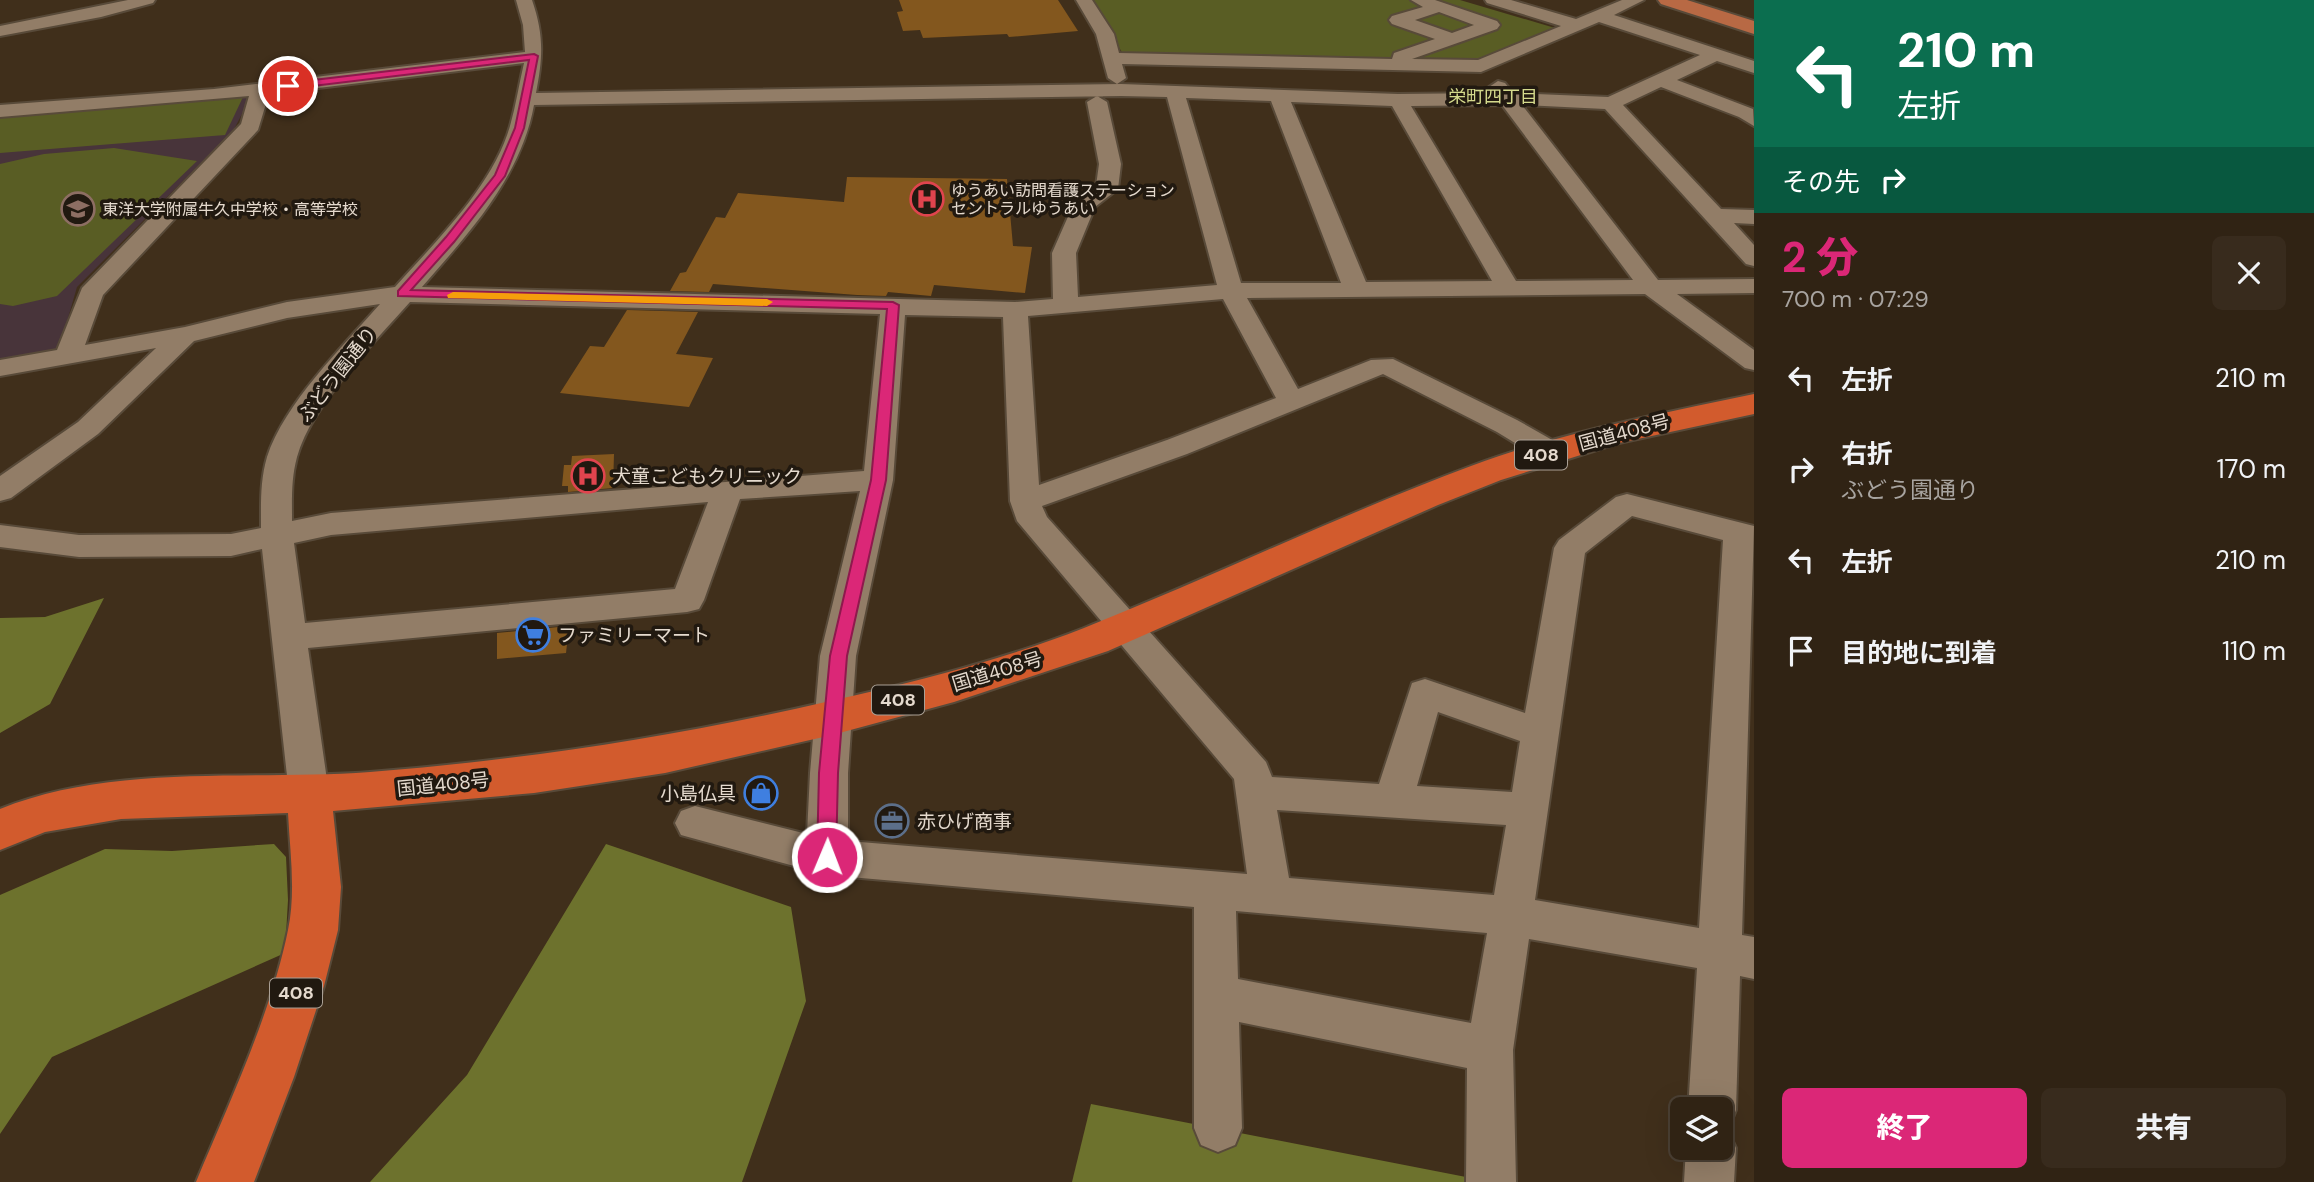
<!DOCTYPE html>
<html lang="ja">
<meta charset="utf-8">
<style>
:root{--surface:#302314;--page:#382b1d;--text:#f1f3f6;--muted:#a8a4a0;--line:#4b4034;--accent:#db2777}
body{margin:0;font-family:"DM Sans","Noto Sans JP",sans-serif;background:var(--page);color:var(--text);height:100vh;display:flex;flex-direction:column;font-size:26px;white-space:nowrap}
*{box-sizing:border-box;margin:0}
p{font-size:23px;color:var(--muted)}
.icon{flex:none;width:38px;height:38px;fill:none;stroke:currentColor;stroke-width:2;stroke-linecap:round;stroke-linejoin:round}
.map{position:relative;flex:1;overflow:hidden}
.drawer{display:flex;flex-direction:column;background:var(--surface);width:560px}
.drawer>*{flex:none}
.banner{background:#0b6e4f;color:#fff;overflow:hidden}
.buttons{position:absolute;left:1670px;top:1097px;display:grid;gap:14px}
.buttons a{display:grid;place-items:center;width:63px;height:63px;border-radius:10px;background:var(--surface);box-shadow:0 7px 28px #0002,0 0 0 2px var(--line);font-size:35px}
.pin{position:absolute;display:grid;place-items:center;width:60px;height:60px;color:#fff;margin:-30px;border:4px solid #fff;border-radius:50%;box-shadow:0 2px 7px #0007}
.me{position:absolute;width:77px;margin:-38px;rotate:1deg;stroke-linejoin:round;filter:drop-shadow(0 0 5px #0008)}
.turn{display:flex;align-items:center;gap:24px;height:147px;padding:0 28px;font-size:32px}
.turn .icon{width:91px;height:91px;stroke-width:2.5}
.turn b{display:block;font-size:49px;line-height:60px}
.then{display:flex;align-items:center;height:66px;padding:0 28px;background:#0003;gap:14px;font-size:26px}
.round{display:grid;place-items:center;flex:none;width:74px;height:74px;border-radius:10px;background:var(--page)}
.head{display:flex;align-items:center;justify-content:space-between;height:119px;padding:0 28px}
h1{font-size:42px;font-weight:800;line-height:52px;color:var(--accent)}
.button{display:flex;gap:14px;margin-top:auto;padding:14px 28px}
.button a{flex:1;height:80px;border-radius:10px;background:var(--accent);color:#fff;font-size:28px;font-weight:800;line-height:80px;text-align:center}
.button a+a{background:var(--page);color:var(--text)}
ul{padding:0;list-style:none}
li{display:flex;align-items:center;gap:21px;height:91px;padding:0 28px}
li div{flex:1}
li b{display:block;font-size:26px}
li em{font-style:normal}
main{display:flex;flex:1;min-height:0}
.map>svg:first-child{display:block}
</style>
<main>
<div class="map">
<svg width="1754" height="1182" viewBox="0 0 1754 1182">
<rect width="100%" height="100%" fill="#402f1b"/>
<!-- education -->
<path fill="#48343a" d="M244,94l7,3 -18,34 -156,156 -20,69 -57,11v-252z"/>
<!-- green -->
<g fill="#595d24">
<path d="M1090,0h370l95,28 -82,33 -350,-7z"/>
<path d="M243,97l-18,38 -225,18v-37z"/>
<path d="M114,148l83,13 -140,135 -44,10 -13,-2v-140l44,-10z"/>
</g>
<!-- forest -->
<g fill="#6d722d">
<path d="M104,598l-54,106 -50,29v-115l45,-1z"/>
<path d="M274,844l12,13 2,43 -3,53 -233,104 -52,77v-239l105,-46 67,2z"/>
<path d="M606,844l185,63 15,94 -64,181h-372l97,-107z"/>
<path d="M1091,1104l375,73 -1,5h-393z"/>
</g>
<!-- building -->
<g fill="#83571e">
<path d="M899,0h159l20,31 -69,6 -2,-3 -84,4 -3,-8 -17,1 -6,-19 6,-1z"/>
<path d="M847,177l160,2 6,67 19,1 -7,46 -91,-8 -3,11 -43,-4 -2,4 -29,-1 -144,-11 -4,8 -39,-1 10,-18 6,-1 30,-55 9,1 13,-25 106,9z"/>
<path d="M627,310l71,2 -22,42 37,4 -24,49 -129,-14 30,-47 14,1z"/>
<path d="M614,454l-1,34 -45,4v-6h-6l2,-21h7l1,-9z"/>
<path d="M569,626l-3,27 -69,6v-26z"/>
</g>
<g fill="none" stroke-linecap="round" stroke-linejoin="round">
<defs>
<g id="minor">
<path d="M128,0h27l-2,3 -52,14 -101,19v-10z"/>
<path d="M516,0h16c12,35 11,57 4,93l585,-9 277,10 95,-1 -4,-6 9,-6 7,2 8,10 95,4 92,-42 -101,-33 -118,50 -359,-8 4,14 -9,6 -9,-6 -12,-44 -20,-34h16l22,34 5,19 273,6 2,-6 41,-14 -43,-15 -3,-4 3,-4 31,-9 -12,-7h24l62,21 3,4 -3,4 -85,30 66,1 83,-34 -74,-23 -2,-3h26l65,19 46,-19h22l-30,15 140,46v12l-37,-12 -40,19 76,29 1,17 -15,-9 -78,-30 -38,18 98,104 33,1v14l-20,-1 20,22v21l-8,-2 -141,-155 -83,-4 136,175 96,-1v14l-77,1 77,56v20l-9,-2 -100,-74 -398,4 51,91 73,-29 22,-1 124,61 44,25 5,7 -5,7 -10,2 -10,-2 -44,-27 -114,-58 -196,80 -145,52 5,11 219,245 6,15 107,7 33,-101 13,-4 100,34 29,-165 5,-8 57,-43 11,-3 127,32 -12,409 12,2v42l-14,-3 -4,134 -7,17 -5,2 4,2 8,17 -2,34h-50l2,-34h34v-38h-32l9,-142 -168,-29 -16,111 3,132h-50l1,-114 -228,-46 3,106 -7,17 -17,7 -17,-7 -7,-17v-221l-367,-32 -146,-40 -6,-12 6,-12 14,-5 112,28 3,-61 10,-117 40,-165 -120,8 -36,101 -5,9 -12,3 -379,36 21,146 -6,12 -14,4 -14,-4 -6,-12 -27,-245 -31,7 -152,1 -79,-10v-22l79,10 152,-1 30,-6c0,-24 -1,-47 6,-71 17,-53 76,-111 113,-153l-93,14 -93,23 -96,93 -87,64 -11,3v-25l78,-54 78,-74 -156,28v-16l57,-10 25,-62 159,-164 8,-28 -249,21v-12l214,-16 311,-37 -2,-27zM1439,12l35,13 -22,8 -37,-13zM524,63c-5,21 -8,42 -14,63 -17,60 -74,115 -115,161l-108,15 -102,25 -100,18 18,-50 155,-165 11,-36zM1097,96l-10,6 12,62 -3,22 -22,17 -22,50 1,46 -38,3 -593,-15c47,-54 99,-110 112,-182l587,-9 46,1 50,188 -139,12 -2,-44 19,-46 23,-18 3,-25 -14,-62zM1186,98l85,3 70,182h-100zM1291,102l101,4 100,175 -126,1zM1502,105l131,175 -117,1 -105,-175zM1223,299l53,99 -109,42 -128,45 -11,-169zM410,302l470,12 -16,157 -533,42 -39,8c0,-22 -1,-42 5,-64 15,-53 76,-113 113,-155zM905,315l98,2 7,184 7,20 217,258 13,95 -399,-33v-68l8,-117 37,-176zM708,502l-33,87 -370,34 -11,-80 37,-8zM1632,516l91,24 -24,388 -164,-28 50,-347zM1438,712l82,29 -8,51 -95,-6zM1277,810l229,15 -12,70 -205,-17zM1236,911l251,22 -16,90 -233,-44z"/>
</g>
<path id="major" d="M1658,0h29l67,21v13l-93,-30z"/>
<path id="highway" d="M1754,394v20l-135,29 -118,37 -63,25 -330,146 -154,51 -122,33 -167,38 -131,20 -201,18 8,76 -3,43 -14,56 -30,91 -40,105h-58c33,-79 75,-168 92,-252 8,-38 2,-78 0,-117l-167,6 -76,13 -45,18v-41c114,-46 249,-28 370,-37 155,-12 308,-36 460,-71 85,-19 172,-41 254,-73 130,-52 256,-113 387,-162 92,-34 188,-52 283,-72z"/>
</defs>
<!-- minor casing -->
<use href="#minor" stroke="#584a39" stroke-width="4"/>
<!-- major casing -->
<use href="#major" stroke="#584a39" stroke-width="4"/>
<!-- highway casing -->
<use href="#highway" stroke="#584a39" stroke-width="4"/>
<!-- minor -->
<use href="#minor" fill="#927d67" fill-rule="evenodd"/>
<!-- major -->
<use href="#major" fill="#b86944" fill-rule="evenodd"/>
<!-- highway -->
<use href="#highway" fill="#d25b2d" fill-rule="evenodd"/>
</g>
<!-- route -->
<path fill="#db2777" stroke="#8e194d" stroke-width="2" d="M534,54l4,2 -14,72 -19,48 -51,66 -43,48 482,12 6,3 -13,175 -39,176 -9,117 -2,84 -3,6 -6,3 -7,-3 -3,-6 2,-84 11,-117 41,-176 16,-171 -489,-13v-5l48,-54 49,-62 20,-47 14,-68 -241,29 -5,-3 5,-3z"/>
<!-- slow -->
<path fill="#f59e0b" d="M453,292l314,7 6,3 -6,4 -319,-8 -1,-3z"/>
<!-- icons -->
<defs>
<symbol id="hospital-ring" viewBox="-11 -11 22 22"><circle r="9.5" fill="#211910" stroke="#e0444e" stroke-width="1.5"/><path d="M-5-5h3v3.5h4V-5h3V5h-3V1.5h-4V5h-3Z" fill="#e0444e"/></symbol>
<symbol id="school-ring" viewBox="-11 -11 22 22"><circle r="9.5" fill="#211910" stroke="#8d6e63" stroke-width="1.5"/><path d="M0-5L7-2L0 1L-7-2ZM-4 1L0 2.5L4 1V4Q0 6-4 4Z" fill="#8d6e63"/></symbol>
<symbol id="supermarket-ring" viewBox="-11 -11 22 22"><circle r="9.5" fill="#211910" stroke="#3f7fe0" stroke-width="1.5"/><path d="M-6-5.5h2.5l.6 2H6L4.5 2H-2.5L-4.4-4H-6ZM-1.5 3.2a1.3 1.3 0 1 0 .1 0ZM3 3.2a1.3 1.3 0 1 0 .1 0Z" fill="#3f7fe0"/></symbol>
<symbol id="shop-ring" viewBox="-11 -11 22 22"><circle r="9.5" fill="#211910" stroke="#3f7fe0" stroke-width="1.5"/><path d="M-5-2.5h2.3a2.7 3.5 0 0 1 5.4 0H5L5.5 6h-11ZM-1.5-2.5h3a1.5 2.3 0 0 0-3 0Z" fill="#3f7fe0"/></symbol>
<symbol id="office-ring" viewBox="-11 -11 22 22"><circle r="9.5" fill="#211910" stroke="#5c6f8a" stroke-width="1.5"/><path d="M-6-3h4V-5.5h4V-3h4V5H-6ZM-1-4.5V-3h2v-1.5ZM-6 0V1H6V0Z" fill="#5c6f8a"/></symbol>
</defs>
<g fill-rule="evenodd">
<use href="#hospital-ring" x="908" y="180" width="38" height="38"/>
<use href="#school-ring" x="59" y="190" width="38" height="38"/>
<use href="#hospital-ring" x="569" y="457" width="38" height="38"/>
<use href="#supermarket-ring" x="514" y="616" width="38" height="38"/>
<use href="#shop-ring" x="742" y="774" width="38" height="38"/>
<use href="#office-ring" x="873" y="802" width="38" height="38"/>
</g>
<g text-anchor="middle" stroke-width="7" stroke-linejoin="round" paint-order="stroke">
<!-- far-poi labels -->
<g font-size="16" fill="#e5dace" stroke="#211910" text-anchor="start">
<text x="951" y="196">ゆうあい訪問看護ステーション<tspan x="951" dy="18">セントラルゆうあい</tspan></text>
<text x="102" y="215">東洋大学附属牛久中学校・高等学校</text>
</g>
<!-- far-neighbourhood labels -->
<g font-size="18" fill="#d5da8c" stroke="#211910">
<text x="1493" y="103">栄町四丁目</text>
</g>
<!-- shield labels -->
<g fill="#211910" stroke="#aaa095" stroke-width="2">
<rect x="1515" y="440.5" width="52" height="29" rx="5"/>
<rect x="872" y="685.5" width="52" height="29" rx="5"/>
<rect x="270" y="978.5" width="52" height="29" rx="5"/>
</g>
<g font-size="18" font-weight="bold" fill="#e5dace">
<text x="1541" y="461">408</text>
<text x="898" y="706">408</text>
<text x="296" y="999">408</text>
</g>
<!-- street labels -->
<g font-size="19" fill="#e5dace" stroke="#211910">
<text transform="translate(337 374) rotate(-52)" y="7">ぶどう園通り</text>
<text transform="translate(1624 432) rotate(-15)" y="7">国道408号</text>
<text transform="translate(997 671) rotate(-17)" y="7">国道408号</text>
<text transform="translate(443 784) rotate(-6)" y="7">国道408号</text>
</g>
<!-- poi labels -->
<g font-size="19" fill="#e5dace" stroke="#211910" text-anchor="start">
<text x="612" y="483">犬童こどもクリニック</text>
<text x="558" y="642">ファミリーマート</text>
<text x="736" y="800" text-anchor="end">小島仏具</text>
<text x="917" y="828">赤ひげ商事</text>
</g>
</g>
</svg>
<div class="buttons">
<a><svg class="icon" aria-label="layers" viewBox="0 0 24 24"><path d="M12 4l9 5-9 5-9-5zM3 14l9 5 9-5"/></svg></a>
</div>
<div class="pin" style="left:288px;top:86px;background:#d93025"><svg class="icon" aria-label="arrive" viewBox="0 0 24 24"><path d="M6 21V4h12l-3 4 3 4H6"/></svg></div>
<svg class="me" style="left:827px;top:857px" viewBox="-20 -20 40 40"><circle r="17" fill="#db2777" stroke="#fff" stroke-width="3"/><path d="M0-11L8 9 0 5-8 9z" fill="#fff"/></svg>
</div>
<section class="drawer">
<div class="banner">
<div class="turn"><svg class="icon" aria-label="left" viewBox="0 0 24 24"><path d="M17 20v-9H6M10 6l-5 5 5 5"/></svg><div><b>210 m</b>左折</div></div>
<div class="then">その先<svg class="icon" aria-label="right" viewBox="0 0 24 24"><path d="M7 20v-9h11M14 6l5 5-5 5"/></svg></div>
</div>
<div class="head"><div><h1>2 分</h1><p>700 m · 07:29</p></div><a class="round"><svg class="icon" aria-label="close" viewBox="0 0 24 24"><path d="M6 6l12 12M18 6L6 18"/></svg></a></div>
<ul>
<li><svg class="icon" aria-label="left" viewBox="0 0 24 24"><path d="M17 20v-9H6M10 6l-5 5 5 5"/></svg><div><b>左折</b></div><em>210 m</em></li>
<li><svg class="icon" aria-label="right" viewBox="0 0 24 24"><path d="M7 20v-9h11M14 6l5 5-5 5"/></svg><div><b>右折</b><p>ぶどう園通り</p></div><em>170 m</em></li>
<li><svg class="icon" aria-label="left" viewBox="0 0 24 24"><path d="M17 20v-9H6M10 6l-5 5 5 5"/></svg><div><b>左折</b></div><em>210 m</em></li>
<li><svg class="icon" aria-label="arrive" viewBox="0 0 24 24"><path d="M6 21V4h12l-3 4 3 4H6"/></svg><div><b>目的地に到着</b></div><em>110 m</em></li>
</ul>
<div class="button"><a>終了</a><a>共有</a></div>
</section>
</main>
